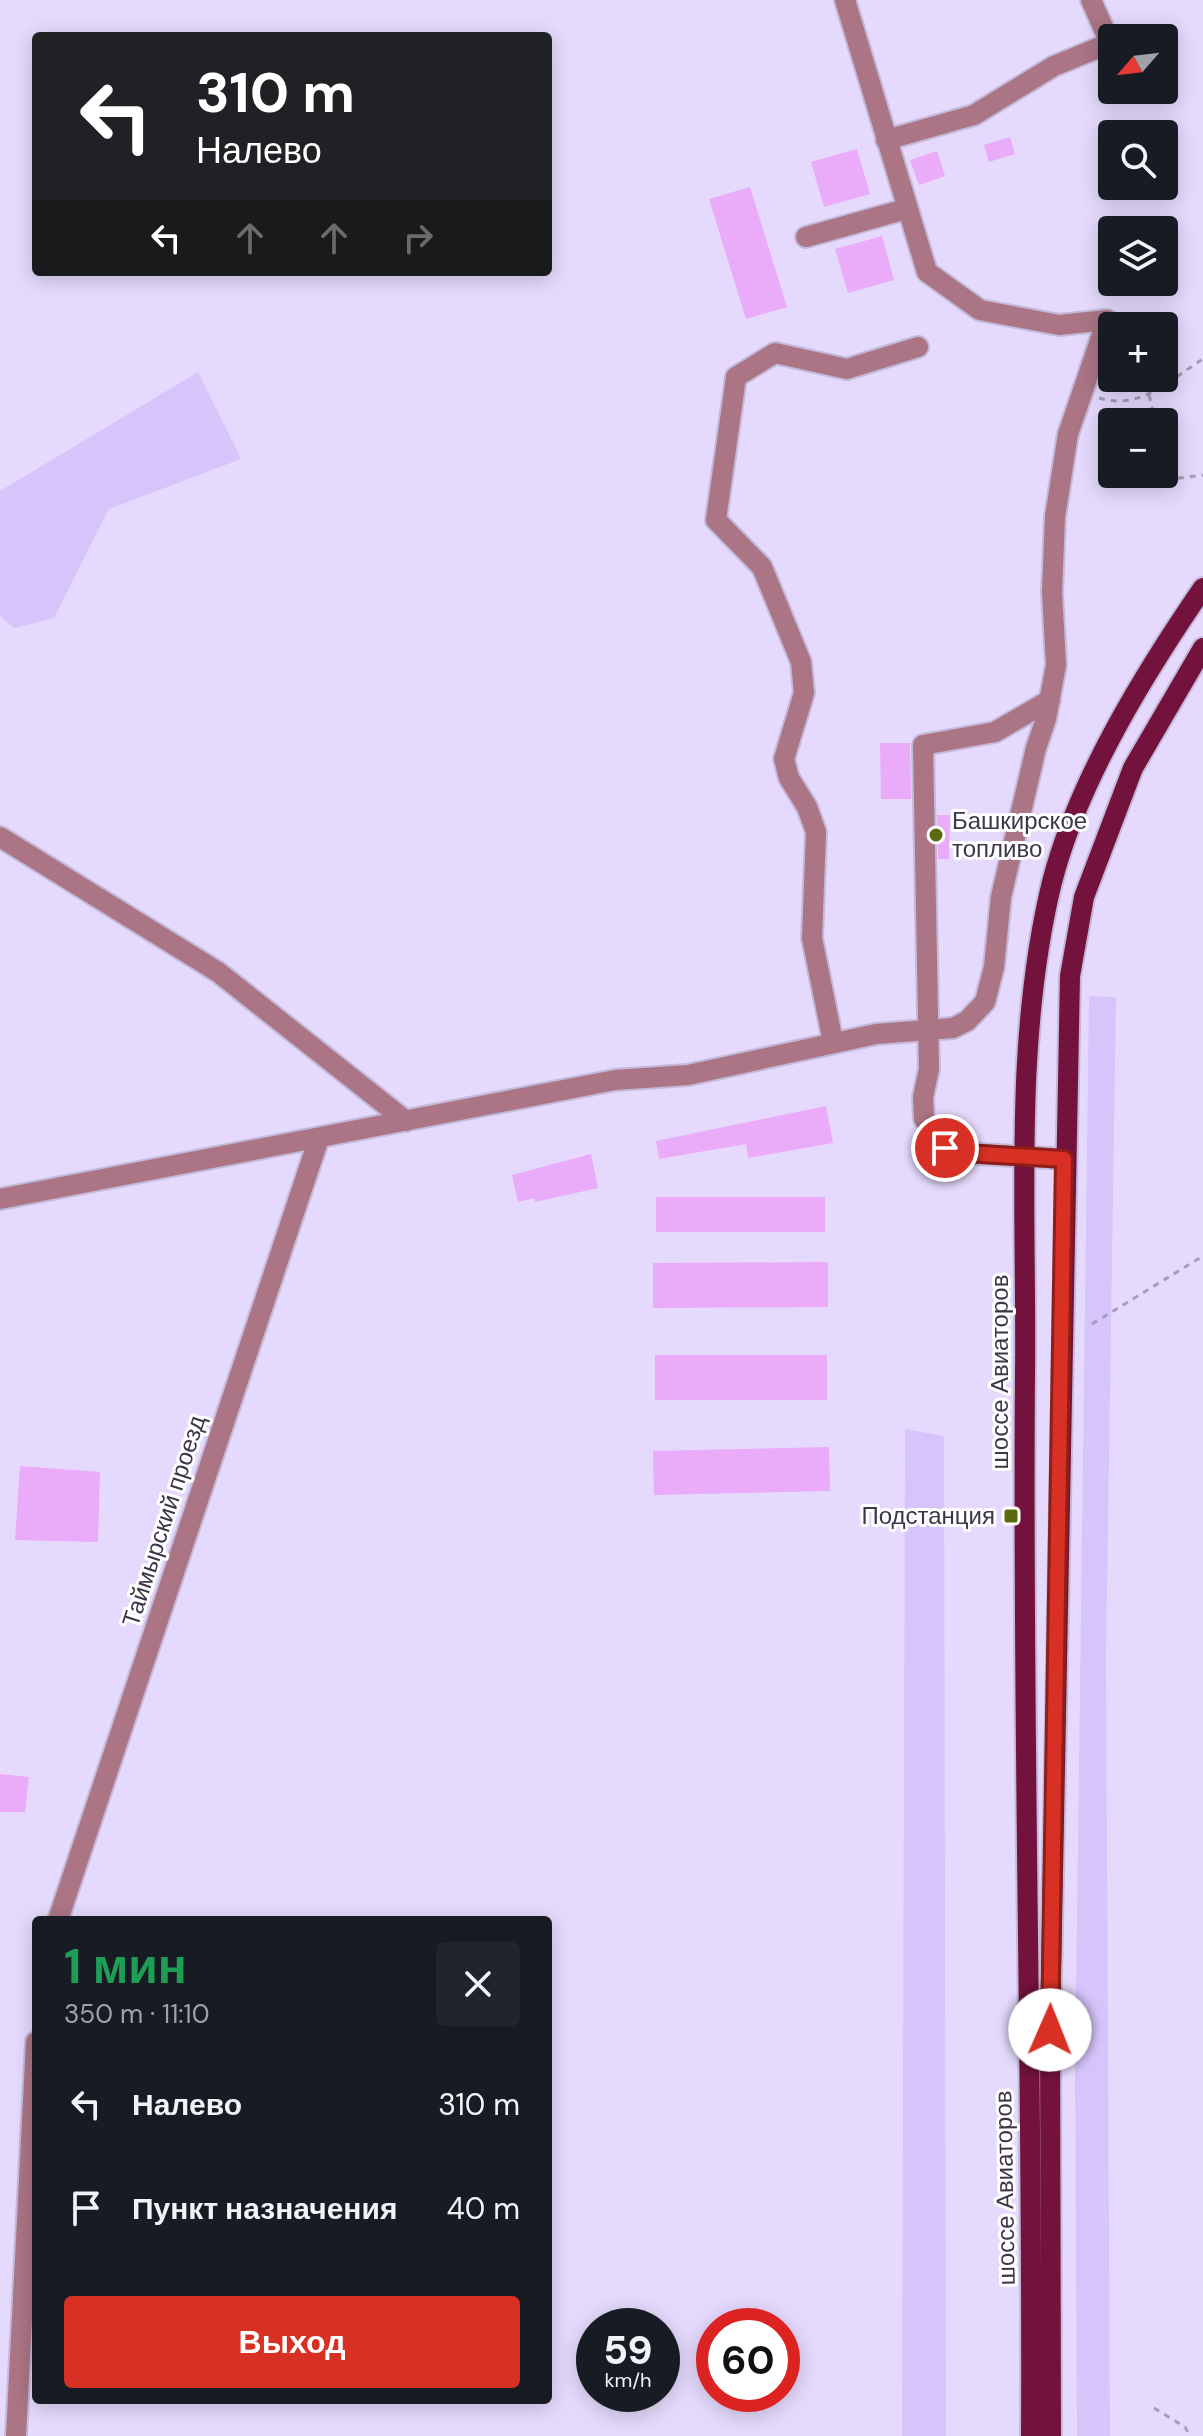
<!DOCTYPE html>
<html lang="ru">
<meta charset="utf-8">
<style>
:root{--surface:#171b24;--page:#20242c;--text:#f1f3f6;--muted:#9ea1a6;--accent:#d93025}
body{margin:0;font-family:"DM Sans",sans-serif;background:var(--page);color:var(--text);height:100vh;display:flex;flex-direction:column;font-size:30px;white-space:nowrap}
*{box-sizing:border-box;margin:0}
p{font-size:26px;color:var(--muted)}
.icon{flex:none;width:44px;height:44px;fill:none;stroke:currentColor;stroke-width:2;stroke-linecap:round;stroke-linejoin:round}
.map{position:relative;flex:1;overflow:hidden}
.panel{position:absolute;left:32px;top:1916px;width:520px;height:488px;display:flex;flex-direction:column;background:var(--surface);border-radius:8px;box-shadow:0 4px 20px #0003}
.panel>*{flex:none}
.top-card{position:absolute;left:32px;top:32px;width:520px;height:244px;border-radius:8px;box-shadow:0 4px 20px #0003;background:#202124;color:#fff;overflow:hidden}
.needle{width:52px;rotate:242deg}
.controls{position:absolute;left:1098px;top:24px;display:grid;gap:16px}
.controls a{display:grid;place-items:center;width:80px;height:80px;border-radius:8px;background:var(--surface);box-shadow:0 4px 20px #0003;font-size:40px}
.speed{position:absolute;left:576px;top:2308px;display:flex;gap:16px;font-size:40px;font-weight:700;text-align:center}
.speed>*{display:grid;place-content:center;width:104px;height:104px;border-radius:50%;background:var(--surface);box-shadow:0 4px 20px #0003;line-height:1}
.speed small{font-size:20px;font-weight:400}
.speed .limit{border:12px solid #d22;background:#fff;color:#111}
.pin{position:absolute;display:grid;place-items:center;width:68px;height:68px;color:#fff;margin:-34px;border:4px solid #fff;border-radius:50%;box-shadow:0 2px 8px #0007}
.me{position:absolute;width:88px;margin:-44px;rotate:1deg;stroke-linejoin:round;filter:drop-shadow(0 0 6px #0008)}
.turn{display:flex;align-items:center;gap:28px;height:168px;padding:0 32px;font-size:36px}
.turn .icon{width:104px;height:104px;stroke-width:2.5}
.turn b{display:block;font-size:56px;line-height:68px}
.lanes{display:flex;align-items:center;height:76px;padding:0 32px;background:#0003;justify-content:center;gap:40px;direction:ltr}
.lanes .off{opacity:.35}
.round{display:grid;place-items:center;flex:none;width:84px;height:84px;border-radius:8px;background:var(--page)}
.headline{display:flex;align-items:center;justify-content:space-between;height:136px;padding:0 32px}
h1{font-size:48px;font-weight:700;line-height:60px;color:#1e9e55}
.button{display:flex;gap:16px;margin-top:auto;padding:16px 32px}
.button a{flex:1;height:92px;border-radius:8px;background:var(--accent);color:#fff;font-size:32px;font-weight:700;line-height:92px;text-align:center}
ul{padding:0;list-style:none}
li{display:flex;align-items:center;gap:24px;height:104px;padding:0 32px}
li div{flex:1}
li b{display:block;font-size:30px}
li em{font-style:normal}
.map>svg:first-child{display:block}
</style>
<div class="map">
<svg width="1203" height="2436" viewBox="0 0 1203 2436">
<rect width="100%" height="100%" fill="#e5dafd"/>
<!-- green -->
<g fill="#d6c4fb">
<path d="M198,372l43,87 -132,50 -55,109 -40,10 -14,-12v-125z"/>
<path d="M1089,996l27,1 -10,659 4,780h-33l-2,-363z"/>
<path d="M905,1429l39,7 2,1000h-44z"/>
</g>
<!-- building -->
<g fill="#eaabf9">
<path d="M1010,137l5,17 -26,8 -5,-17z"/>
<path d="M857,149l13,45 -46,13 -13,-45z"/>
<path d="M937,151l8,25 -26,9 -9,-25z"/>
<path d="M750,187l37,120 -41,12 -37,-120z"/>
<path d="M882,236l12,44 -46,13 -13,-44z"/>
<path d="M880,743h30l1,56h-30z"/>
<path d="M937,815h13l-1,44h-11z"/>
<path d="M826,1106l7,37 -85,15 -2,-14 -87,15 -3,-18z"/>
<path d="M591,1154l7,34 -63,14 -1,-4 -16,4 -6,-27z"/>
<rect x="656" y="1197" width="169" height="35"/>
<path d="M828,1262v45l-175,1v-45z"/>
<rect x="655" y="1355" width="172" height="45"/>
<path d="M829,1447l1,44 -176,4 -1,-44z"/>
<path d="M20,1466l80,6 -2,70 -83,-2z"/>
<path d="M0,1774l29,3 -4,35h-25z"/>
</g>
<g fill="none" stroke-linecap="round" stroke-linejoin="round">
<defs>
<g id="minor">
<path d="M886,140l88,-25 80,-49 56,-23 -19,-43"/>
<path d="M806,237l100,-28"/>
<path d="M1050,700l-55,32 -72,13 6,324 -6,28 1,22 21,29 20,5 99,6"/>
<path d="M0,837l218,135 188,149"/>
<path d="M832,1037l-20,-99 4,-106 -9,-25 -18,-29 -5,-19 20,-66 -3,-31 -39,-95 -46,-47 20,-143 39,-24 72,16 71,-22"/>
<path d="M0,1199l615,-119 73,-5 188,-41 77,-6 14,-7 18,-19 9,-35 7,-70 35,-149 10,-29 10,-54 -4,-73 3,-75 13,-83 39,-114 -48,5 -79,-15 -53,-38 -82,-272"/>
<path d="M58,1920l261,-782"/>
<path d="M16,2436l20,-394"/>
</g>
<g id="major">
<path d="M1031,2436c2,-354 -9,-708 -6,-1062 2,-163 -12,-332 27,-492 26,-101 92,-208 151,-294"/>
<path d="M1051,2436l-1,-406 20,-1054 14,-79 49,-129 70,-120"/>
</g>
</defs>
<!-- minor casing -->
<use href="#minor" stroke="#c3b9d9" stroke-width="24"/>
<!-- major casing -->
<use href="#major" stroke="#c3b9d9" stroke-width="24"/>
<!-- path -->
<g stroke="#a69dba" stroke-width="3" stroke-dasharray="6 6" stroke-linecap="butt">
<path d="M1149,395l7,27"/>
<path d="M1099,398c41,13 72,-19 104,-39"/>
<path d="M1164,450l8,29 31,-4"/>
<path d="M1092,1324l111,-68"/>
<path d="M1154,2408l31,19 5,9"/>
</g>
<!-- minor -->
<use href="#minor" stroke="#ab7586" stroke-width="20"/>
<!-- major -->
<use href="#major" stroke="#73123d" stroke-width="20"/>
</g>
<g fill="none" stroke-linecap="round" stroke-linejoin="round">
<defs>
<path id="route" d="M945,1148l20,5 99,6 -14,871"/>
</defs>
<!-- route casing -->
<use href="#route" stroke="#8d1f18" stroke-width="20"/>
<!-- route -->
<use href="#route" stroke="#d93025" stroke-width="14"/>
</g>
<!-- markers -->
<g fill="#5a6a13" stroke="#fff" stroke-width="3">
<circle cx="936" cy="835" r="8"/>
<rect x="1003" y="1508" width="16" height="16" rx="4"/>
</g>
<g text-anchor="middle" stroke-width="6" stroke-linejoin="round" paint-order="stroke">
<!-- poi labels -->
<g font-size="24" fill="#3c3748" stroke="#fff" text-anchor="start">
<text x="952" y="829">Башкирское<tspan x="952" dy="28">топливо</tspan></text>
<text x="995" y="1524" text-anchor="end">Подстанция</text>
</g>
<!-- street labels -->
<g font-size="24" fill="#3c3748" stroke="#fff">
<text transform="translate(1000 1372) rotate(-90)" y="8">шоссе Авиаторов</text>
<text transform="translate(164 1521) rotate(-72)" y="8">Таймырский проезд</text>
<text transform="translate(1005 2188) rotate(-91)" y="8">шоссе Авиаторов</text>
</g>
</g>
</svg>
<div class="controls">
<a><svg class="needle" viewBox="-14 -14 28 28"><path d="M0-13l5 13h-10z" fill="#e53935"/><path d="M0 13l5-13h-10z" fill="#9ea1a6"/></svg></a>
<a><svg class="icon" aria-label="search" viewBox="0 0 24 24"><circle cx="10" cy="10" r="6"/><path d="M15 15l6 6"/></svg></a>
<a><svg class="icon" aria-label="layers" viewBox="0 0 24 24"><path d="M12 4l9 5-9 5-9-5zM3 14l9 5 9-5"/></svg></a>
<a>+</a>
<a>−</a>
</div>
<div class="speed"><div>59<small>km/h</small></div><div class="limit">60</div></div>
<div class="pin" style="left:945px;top:1148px;background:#d93025"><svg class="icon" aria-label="arrive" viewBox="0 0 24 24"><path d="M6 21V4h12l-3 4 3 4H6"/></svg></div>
<svg class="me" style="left:1050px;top:2030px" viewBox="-20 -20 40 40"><circle r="19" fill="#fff"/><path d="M0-13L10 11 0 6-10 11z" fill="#d93025"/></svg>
<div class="top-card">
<div class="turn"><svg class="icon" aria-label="left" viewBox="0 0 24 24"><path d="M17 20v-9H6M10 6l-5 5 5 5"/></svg><div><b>310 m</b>Налево</div></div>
<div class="lanes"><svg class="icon" aria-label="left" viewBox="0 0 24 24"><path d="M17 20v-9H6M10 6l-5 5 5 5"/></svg><svg class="icon off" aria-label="ahead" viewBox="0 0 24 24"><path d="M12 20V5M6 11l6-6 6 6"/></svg><svg class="icon off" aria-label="ahead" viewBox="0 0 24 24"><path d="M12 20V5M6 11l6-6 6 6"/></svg><svg class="icon off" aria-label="right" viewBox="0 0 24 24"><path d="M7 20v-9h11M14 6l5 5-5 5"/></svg></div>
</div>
<section class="panel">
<div class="headline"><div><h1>1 мин</h1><p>350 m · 11:10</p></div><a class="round"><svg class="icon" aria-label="close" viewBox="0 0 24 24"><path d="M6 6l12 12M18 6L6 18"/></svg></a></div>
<ul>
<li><svg class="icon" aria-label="left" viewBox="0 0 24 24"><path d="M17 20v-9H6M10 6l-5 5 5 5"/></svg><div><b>Налево</b></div><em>310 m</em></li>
<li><svg class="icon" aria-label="arrive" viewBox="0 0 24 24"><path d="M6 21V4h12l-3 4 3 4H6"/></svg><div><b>Пункт назначения</b></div><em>40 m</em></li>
</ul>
<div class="button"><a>Выход</a></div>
</section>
</div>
